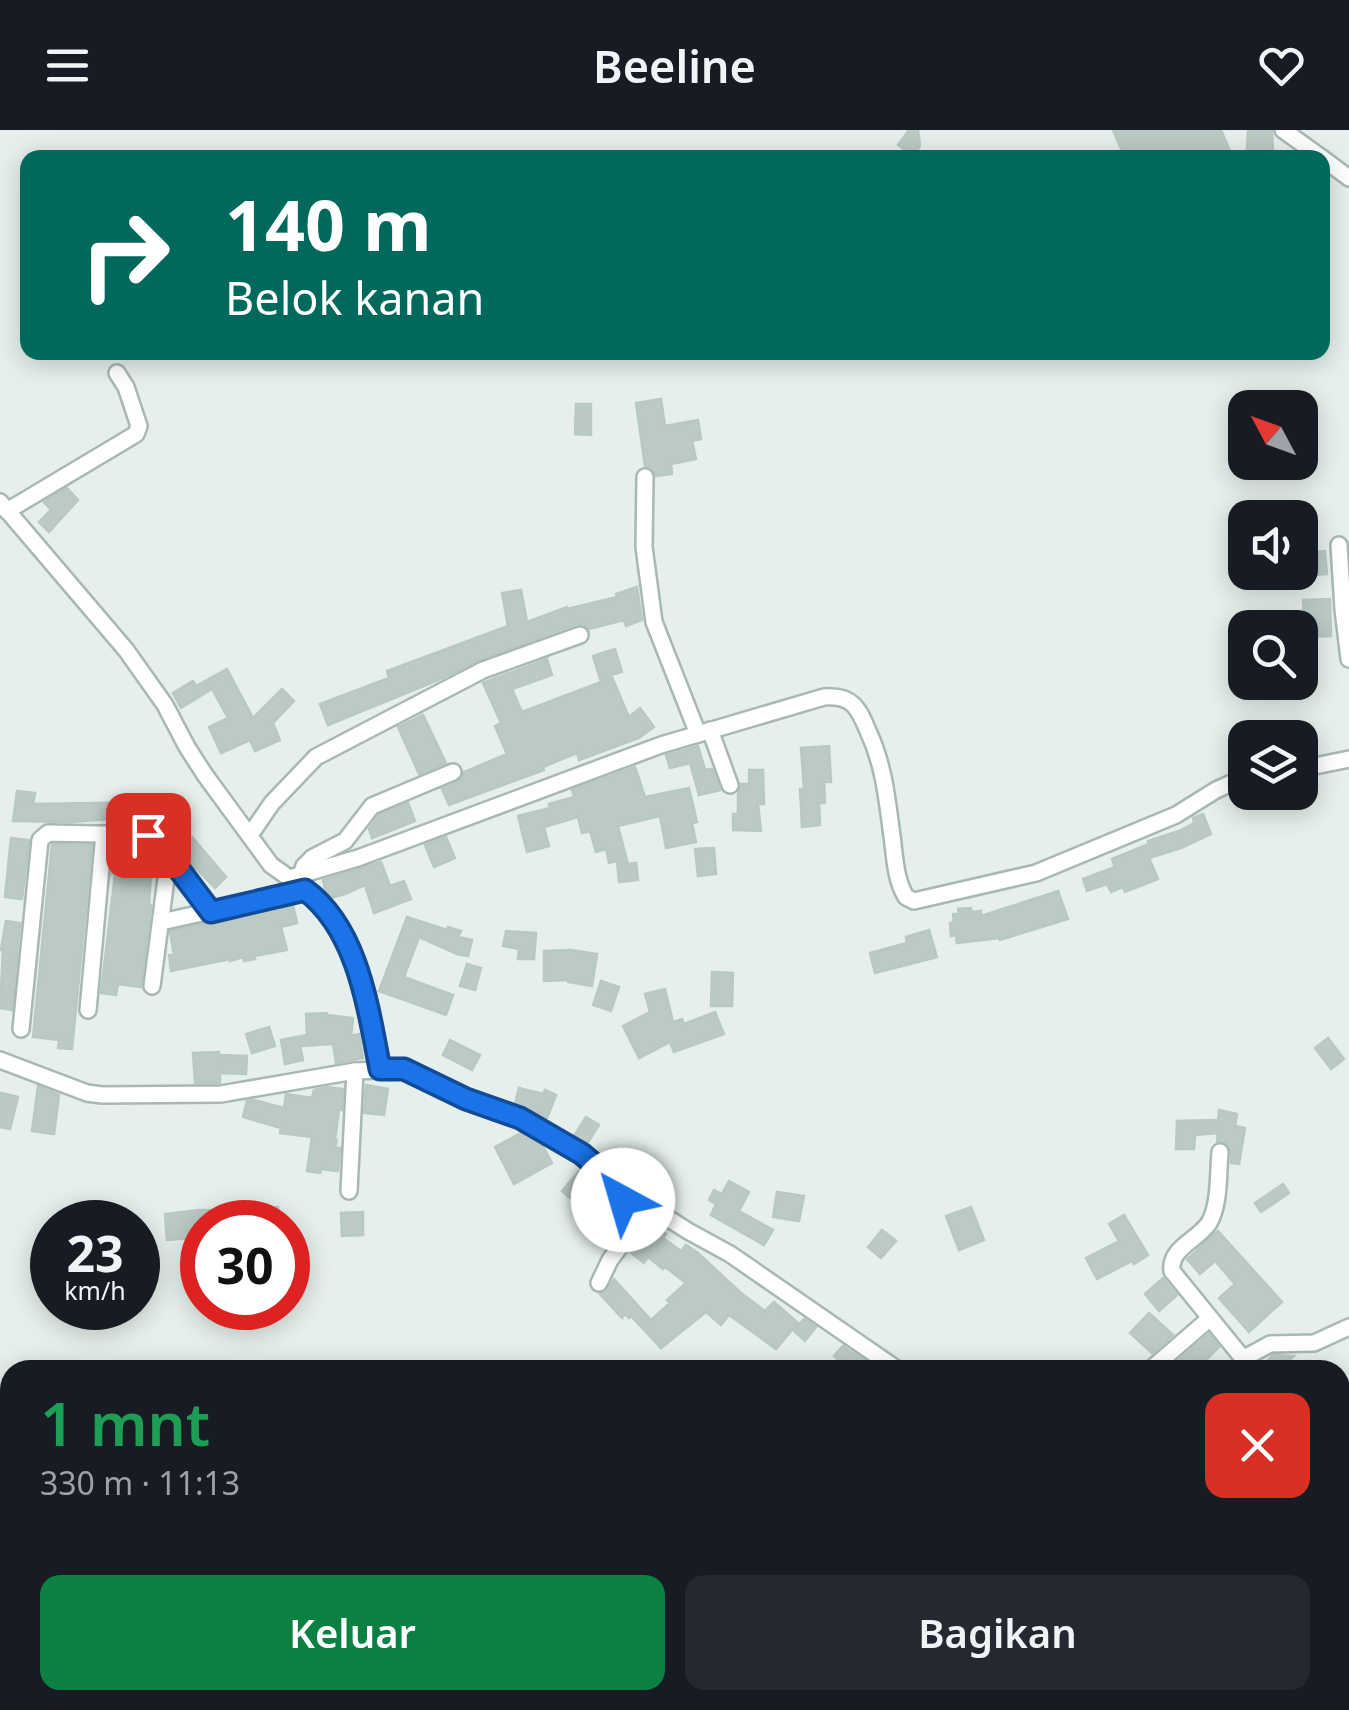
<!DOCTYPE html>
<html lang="id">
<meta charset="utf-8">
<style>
:root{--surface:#171b24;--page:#242831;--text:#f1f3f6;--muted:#9ea1a6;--accent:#0b8043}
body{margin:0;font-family:"Noto Sans",sans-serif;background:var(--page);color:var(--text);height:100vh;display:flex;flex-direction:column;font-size:38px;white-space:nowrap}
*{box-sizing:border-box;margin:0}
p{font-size:32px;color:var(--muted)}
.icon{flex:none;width:55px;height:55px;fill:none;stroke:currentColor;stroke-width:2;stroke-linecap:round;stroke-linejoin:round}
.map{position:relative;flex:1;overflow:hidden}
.sheet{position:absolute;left:0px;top:1230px;width:1350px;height:350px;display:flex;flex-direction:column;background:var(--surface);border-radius:30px 30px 0 0;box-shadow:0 5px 25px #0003}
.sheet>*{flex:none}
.hud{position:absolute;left:20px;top:20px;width:1310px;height:210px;border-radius:20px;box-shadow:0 5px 25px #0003;background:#00695c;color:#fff;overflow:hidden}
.needle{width:65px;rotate:311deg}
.fabs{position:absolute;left:1228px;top:260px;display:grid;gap:20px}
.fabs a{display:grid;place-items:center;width:90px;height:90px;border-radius:20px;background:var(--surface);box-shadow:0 5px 25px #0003;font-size:50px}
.speed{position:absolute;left:30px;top:1070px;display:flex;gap:20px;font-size:50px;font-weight:700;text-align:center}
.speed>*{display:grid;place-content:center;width:130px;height:130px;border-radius:50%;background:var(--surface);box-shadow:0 5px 25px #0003;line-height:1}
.speed small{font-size:25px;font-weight:400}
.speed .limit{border:15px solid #d22;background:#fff;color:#111}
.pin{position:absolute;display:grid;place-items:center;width:85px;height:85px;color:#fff;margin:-42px;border-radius:20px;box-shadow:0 5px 15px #0006}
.me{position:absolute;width:110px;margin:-55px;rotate:321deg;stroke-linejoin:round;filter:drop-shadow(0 0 8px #0008)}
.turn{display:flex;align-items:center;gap:35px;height:210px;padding:0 40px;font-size:45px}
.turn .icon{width:130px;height:130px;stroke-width:2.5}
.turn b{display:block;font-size:70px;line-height:85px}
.round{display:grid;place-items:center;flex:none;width:105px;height:105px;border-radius:20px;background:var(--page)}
.overview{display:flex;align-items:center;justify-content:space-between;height:170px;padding:0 40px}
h1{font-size:60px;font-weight:600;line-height:75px;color:#1e9e55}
.button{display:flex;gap:20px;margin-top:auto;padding:20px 40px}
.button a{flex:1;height:115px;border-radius:20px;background:var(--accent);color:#fff;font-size:40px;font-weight:600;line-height:115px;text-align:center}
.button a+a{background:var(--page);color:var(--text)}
header{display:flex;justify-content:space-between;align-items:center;height:130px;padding:0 40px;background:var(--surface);font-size:45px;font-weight:600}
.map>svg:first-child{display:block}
</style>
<header><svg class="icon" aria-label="menu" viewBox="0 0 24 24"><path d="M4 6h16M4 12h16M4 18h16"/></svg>Beeline<svg class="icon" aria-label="heart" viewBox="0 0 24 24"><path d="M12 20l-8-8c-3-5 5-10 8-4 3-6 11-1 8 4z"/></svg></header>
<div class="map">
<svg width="1349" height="1580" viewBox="0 0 1349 1580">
<rect width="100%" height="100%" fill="#e6efeb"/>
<!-- building -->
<g fill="#bbcac4" stroke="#b8c9c2" stroke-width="2.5">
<path d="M909,0h9l2,16 -7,10 -15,-11z"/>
<path d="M1113,0h108l12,28h-108z"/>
<path d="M1248,0h24l1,22 -26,-1z"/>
<path d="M661,269l4,27 33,-6 3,19 -9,2 4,18 -25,5 1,10 -16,2 -4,-8 -7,-2 -9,-63z"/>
<path d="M576,274h15v31l-16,-1z"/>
<path d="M67,358l11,12 -29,32 -10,-10 12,-12 -7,-8z"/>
<path d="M1325,421l2,23 -27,2v-23z"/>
<path d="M637,457l5,33 -16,6 -2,-6 -35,9 -6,-5h-7l-97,36 -36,18 -115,47 -8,-21 69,-26 -2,-7 121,-45 -6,-33 19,-3 6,32 40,-15v2l50,-12 -1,-3z"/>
<path d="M1330,469l1,37 -26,1 -2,-37z"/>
<path d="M615,519l7,23 -11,3 18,42 11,-9 14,19 -15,11 -60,22 -2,-7 -34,14 1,3 -95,35 -7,-16 16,-7 6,-10 43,-18 -12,-28 6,-3 -18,-40 64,-24 5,16 -40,14 10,23 79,-30 -8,-26z"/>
<path d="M227,539l26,49 29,-29 12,12 -21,22 7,17 -25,11 -5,-11 -29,13 -12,-26 19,-9 -16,-29 -31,19 -8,-15 20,-12 3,5z"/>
<path d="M423,585l23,48 -27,11 -21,-47z"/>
<path d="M698,616l7,24 7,-1 8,21 -21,5 -9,-32 -20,5 -4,-13z"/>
<path d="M829,616l2,36h-7l1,21h-6l1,22 -18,2 -2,-38h4l-3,-41z"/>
<path d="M635,637l10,30 44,-9 8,34 -5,1 4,19 -30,6 -6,-32 -42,10 10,38 8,-1 2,17 -19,2 -2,-21 -8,2 -3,-14 -10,3 -6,-21 -8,2 -4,-16 -34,10 5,19 -22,6 -9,-36 32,-8 -1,-4 25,-7 -2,-7z"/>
<path d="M749,640h14l1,34h-6l3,27 -28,-1v-16h5v-21l3,-9h8z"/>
<path d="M17,661l18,2 -2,11 121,-2v18l-44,-1 -39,3 -58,-1z"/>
<path d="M408,673l7,18 -43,17 -3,-9 10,-14z"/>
<path d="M1203,684l8,20 -30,14 -32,10 9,21 -33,13 -2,-5 -12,5 -4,-8 -20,7 -4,-12 32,-12 -3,-8 37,-15 -1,-3 31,-10 15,-8 -1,-5z"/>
<path d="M192,707l34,40 -11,11 -37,-38z"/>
<path d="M446,707l9,21 -21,9 -9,-22z"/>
<path d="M11,708l18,2 -7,59 -17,-2z"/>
<path d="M52,714l40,1 -20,204 -14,-1 1,-8 -26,-3z"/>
<path d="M114,716h19l-2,11 21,2 -3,46h2l-10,82 -23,-3 -2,11 -15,-2 14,-119h-3z"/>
<path d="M714,718l2,26 -18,2 -3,-27z"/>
<path d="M381,732l9,24 14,-5 7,18 -37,14 -9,-28 -20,9 -14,4 -6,-8 -2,-10z"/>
<path d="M1058,761l10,28 -68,21 -1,-2 -42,5 -1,-8 -5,1 -1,-13 4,-1 -1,-8h6l-1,-5 13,-1v4l10,-1v5z"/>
<path d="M293,775l4,18 -16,4 6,23 -33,6 1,3 -11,2 -1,-4 -13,4v-2l-59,12 -2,-16h5l-4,-24z"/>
<path d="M407,787l40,13 1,-3 13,4 -3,6 14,3 -4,16 -11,-2 -38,-17 -15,40 49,18 -7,20 -67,-24z"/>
<path d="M6,791l14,2 -8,87 -12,-2 3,-58h-2z"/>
<path d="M929,800l8,27 -62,16 -5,-20 37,-10 -1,-6z"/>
<path d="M506,801l30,2 -2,26h-16l1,-10 -16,-3z"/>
<path d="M571,820l26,4 -5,32 -24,-4v-2l-24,1v-30z"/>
<path d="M467,834l14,4 -6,22 -15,-4z"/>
<path d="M712,842l21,1 -1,33h-21z"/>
<path d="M601,851l18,6 -8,24 -18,-6z"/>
<path d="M665,859l8,33 9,-3 2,5 31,-12 9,22 -50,18 -4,-10 -31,16 -16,-32 27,-14 -5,-18z"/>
<path d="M327,883v2l26,3 -2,18 8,-2 4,24 -27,5 -3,-19 -33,2 3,14 -18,4 -4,-24 26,-5 -1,-21z"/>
<path d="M269,897l6,19 -23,7 -6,-19z"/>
<path d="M1328,908l16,21 -13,10 -16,-21z"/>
<path d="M450,910l30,15 -8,15 -29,-15z"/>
<path d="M219,922v3l28,1 -1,18 -26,-1v10h-25l-2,-30z"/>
<path d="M366,955l22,4 -4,26 -20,-2z"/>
<path d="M38,956l21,9 -5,39 -22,-3z"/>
<path d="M327,957l16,2 -1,21 -3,-1 -4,31h2l-2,8h5l-2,23 -17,-2 -1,4 -13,-2 5,-34 -32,-4 1,-5 -38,-11 4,-16 7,-1 30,8 2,-14 26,4 2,-8z"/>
<path d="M519,958l24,6 2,-4 11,5 -9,23 -32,-14z"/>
<path d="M1,963l17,4 -8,32 -10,-2z"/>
<path d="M1219,980l18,4 -2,12 10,2 -6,36 -8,-1v-11l-4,-9 -10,-2 1,-8 -23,2 -1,14h-18l1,-28 41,-1z"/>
<path d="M586,987l13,8 -12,19 -13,-8z"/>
<path d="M523,1002l17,9 12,22 -38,21 -19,-37z"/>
<path d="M579,1041l33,27 1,8 11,17 -13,16 -12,-10 3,-4 -40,-34z"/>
<path d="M729,1051l20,11 -10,19 34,19 -9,15 -53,-30 5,-11 -7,-4 5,-10 8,4z"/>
<path d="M1283,1054l6,9 -28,19 -6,-9z"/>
<path d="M777,1062l27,4 -5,25 -26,-4z"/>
<path d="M278,1077l1,15h-77v8h-12v8l-23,2 -2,-26 35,-4 60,1v-3z"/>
<path d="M971,1077l13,33 -25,10 -13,-34z"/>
<path d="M363,1082v23l-21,1 -1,-23z"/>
<path d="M1124,1085l24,40 -14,9 -2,-3 -35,18 -11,-21 33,-17 -10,-17z"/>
<path d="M649,1092l17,12 -3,4 18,13 5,-6 12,8 43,40 24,18 9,-9 24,21 -22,26 -47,-34 -8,10 -15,-13 -45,36 -30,-32 -2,2 -4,-4 -3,4 -22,-24 6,-2 8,-13 37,41 19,-17 -3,-3 19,-17 -21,-16 -2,2 -15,-12 -4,6 -14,-11 16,-21z"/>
<path d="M882,1100l14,11 -15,17 -13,-11z"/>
<path d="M1218,1101l64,71 -33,30 -30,-34 16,-14 -20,-23 -15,13 -13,-15z"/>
<path d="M1163,1148l14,17 -18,16 -14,-17z"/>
<path d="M1149,1183l24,22 -21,18 -22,-20z"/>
<path d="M804,1189l12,8 -11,14 -11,-10z"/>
<path d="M1209,1204l10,13 -14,14 9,9h-40l-3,-3z"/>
<path d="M843,1216l35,24h-29l-15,-14z"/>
<path d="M1273,1225l21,1 -16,14h-19z"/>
</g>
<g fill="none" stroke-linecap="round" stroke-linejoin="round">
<defs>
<g id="minor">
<path d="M1283,0l39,28"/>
<path d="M1322,28l27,20"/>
<path d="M645,347l-1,70 10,75 44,112"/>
<path d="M0,372l126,148 39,55 22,42 18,28 66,90 46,33 13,16 14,22 9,23 28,110"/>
<path d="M7,381l129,-77 3,-8 -13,-39 -9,-14"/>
<path d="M1339,415l4,64 6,50"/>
<path d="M710,600l20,55"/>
<path d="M1300,639l49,-10"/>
<path d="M250,705l22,-32 44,-46 167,-87 97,-35"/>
<path d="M301,745l3,-9 8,-8 33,-17 27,-35 81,-34"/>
<path d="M290,748l68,-20 303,-113 163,-48c28,-2 34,10 44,34 16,34 19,68 24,105 3,21 3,43 14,61l8,4 122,-28 140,-58 40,-25 29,-13"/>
<path d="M161,792l50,-11"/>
<path d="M152,856l17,-130"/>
<path d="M88,880l16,-176"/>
<path d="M21,899l19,-189 8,-7 100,2 21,21 42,55 94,-22"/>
<path d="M0,930l87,33 15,2 119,-1 134,-23 49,-2 62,30 55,19 28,15 33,21 43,37 63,40 42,23 168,116"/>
<path d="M1220,1022c-2,22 0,52 -11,71 -11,17 -40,25 -37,48l69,85h7l22,-12 44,-1 35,-16"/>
<path d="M349,1061l6,-120"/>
<path d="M599,1153l11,-23 27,-36 -14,-24 2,-9"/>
<path d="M1150,1240l59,-51"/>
<path d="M0,1345l10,-4"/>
<path d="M0,1430l10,-5"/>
<path d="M1233,1570l9,10"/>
<path d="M788,1580v-10"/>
<path d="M852,1580l1,-10"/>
<path d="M912,1580l1,-7"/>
<path d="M1142,1580l18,-10"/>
</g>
</defs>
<!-- minor casing -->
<use href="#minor" stroke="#a8b8b2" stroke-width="20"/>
<!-- minor -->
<use href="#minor" stroke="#fff" stroke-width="15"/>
</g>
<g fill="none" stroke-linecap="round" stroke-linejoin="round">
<defs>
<path id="route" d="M148,705l21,21 42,56 94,-22c53,39 63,118 75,179h24l62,30 54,19 62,36 43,37 -2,9"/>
</defs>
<!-- route casing -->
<use href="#route" stroke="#114b97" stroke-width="25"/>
<!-- route -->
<use href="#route" stroke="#1a73e8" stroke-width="18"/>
</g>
</svg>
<div class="fabs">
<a><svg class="needle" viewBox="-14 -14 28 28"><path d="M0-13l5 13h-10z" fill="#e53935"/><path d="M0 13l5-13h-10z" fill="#9ea1a6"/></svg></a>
<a><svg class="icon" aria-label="sound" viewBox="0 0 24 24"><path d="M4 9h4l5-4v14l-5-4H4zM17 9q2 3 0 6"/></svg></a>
<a><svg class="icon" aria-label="search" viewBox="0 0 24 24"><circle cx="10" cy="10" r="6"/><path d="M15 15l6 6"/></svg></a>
<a><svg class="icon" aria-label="layers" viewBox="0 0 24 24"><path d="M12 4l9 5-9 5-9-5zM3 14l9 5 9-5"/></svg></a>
</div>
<div class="speed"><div>23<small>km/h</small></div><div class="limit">30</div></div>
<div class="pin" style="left:148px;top:705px;background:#d93025"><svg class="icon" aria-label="arrive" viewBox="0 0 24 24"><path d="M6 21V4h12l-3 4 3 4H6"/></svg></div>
<svg class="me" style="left:623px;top:1070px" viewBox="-20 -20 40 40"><circle r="19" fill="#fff"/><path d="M0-13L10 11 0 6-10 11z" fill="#1a73e8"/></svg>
<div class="hud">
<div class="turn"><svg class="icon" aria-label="right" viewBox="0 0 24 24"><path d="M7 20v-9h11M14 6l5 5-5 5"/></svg><div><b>140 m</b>Belok kanan</div></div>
</div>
<section class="sheet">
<div class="overview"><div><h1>1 mnt</h1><p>330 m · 11:13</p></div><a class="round" style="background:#d93025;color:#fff"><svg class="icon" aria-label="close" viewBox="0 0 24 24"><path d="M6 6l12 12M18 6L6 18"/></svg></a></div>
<div class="button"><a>Keluar</a><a>Bagikan</a></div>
</section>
</div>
